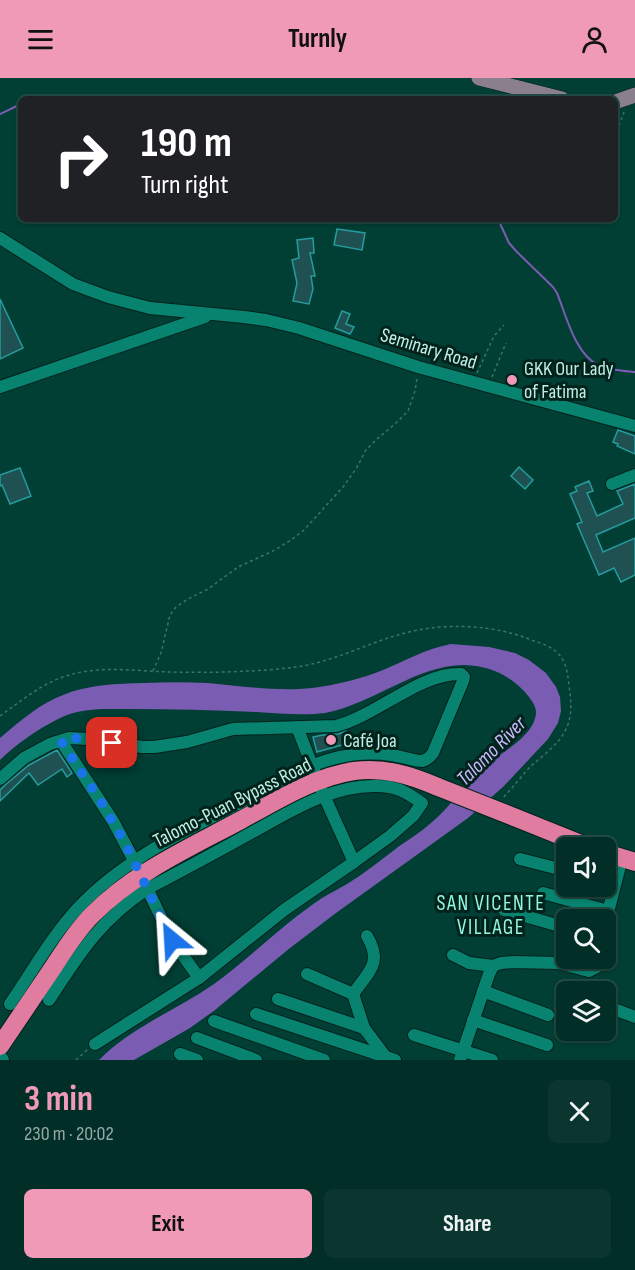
<!DOCTYPE html>
<meta charset="utf-8">
<style>
:root{--surface:#012e27;--page:#0b362f;--text:#f1f3f6;--muted:#96a8a7;--line:#234a44;--accent:#f09ab7}
body{margin:0;font-family:"Sofia Sans Condensed",sans-serif;background:var(--page);color:var(--text);height:100vh;display:flex;flex-direction:column;font-size:22px;white-space:nowrap}
*{box-sizing:border-box;margin:0}
p{font-size:20px;color:var(--muted)}
.icon{flex:none;width:33px;height:33px;fill:none;stroke:currentColor;stroke-width:2;stroke-linecap:round;stroke-linejoin:round}
.map{position:relative;height:982px;overflow:hidden}
.panel{display:flex;flex-direction:column;background:var(--surface);flex:1}
.panel>*{flex:none}
.top-card{position:absolute;left:18px;top:18px;width:600px;height:126px;border-radius:9px;box-shadow:0 2px 4px #0004,0 0 0 2px var(--line);background:#202124;color:#fff;overflow:hidden}
.tools{position:absolute;left:556px;top:759px;display:grid;gap:12px}
.tools a{display:grid;place-items:center;width:60px;height:60px;border-radius:9px;background:var(--surface);box-shadow:0 2px 4px #0004,0 0 0 2px var(--line);font-size:30px}
.pin{position:absolute;display:grid;place-items:center;width:51px;height:51px;color:#fff;margin:-26px;border-radius:12px;box-shadow:0 3px 9px #0006}
.me{position:absolute;width:66px;margin:-33px;rotate:333deg;stroke-linejoin:round;filter:drop-shadow(0 0 4px #0008)}
.turn{display:flex;align-items:center;gap:21px;height:126px;padding:0 24px;font-size:27px}
.turn .icon{width:78px;height:78px;stroke-width:2.5}
.turn b{display:block;font-size:42px;line-height:51px}
.round{display:grid;place-items:center;flex:none;width:63px;height:63px;border-radius:9px;background:var(--page)}
.summary{display:flex;align-items:center;justify-content:space-between;height:102px;padding:0 24px}
h1{font-size:36px;font-weight:700;line-height:45px;color:var(--accent)}
.button{display:flex;gap:12px;margin-top:auto;padding:12px 24px}
.button a{flex:1;height:69px;border-radius:9px;background:var(--accent);color:#111;font-size:24px;font-weight:700;line-height:69px;text-align:center}
.button a+a{background:var(--page);color:var(--text)}
header{display:flex;justify-content:space-between;align-items:center;height:78px;padding:0 24px;background:var(--accent);color:#111;font-size:27px;font-weight:700}
.map>svg:first-child{display:block}
</style>
<header><svg class="icon" aria-label="menu" viewBox="0 0 24 24"><path d="M4 6h16M4 12h16M4 18h16"/></svg>Turnly<svg class="icon" aria-label="person" viewBox="0 0 24 24"><circle cx="12" cy="8" r="4"/><path d="M4 21q1-7 8-7t8 7"/></svg></header>
<div class="map">
<svg width="635" height="982" viewBox="0 0 635 982">
<rect width="100%" height="100%" fill="#013e34"/>
<!-- water -->
<path fill="#7a5db3" d="M451,566l38,3 26,6 14,7 17,13 10,14 4,10 1,14 -3,12 -10,16 -44,47 -36,32 -132,95 -46,35 -75,62 -25,18 -56,32h-35c32,-33 78,-50 115,-76 37,-27 69,-60 108,-86 8,-5 17,-9 25,-14 18,-11 34,-24 51,-37 11,-8 23,-15 33,-24 8,-7 17,-16 24,-25 7,-9 12,-18 21,-26 18,-16 58,-33 60,-59 0,-7 -3,-10 -7,-16 -16,-20 -37,-31 -64,-32 -47,-1 -92,39 -140,48 -23,3 -47,0 -69,-1 -42,-2 -85,-3 -127,-3 -17,0 -35,-1 -52,3 -23,5 -60,31 -77,48v-22c19,-16 39,-34 63,-43 26,-11 54,-11 81,-12 21,-1 43,-1 64,0 35,3 69,9 104,5 24,-3 49,-9 71,-18 24,-10 42,-21 68,-26z"/>
<g fill="none" stroke-linecap="round" stroke-linejoin="round">
<!-- stream -->
<g stroke="#7a5db3" stroke-width="2">
<path d="M0,36l21,-10"/>
<path d="M498,141l11,24 8,9 36,35 4,6c9,22 18,61 41,72 10,5 26,6 37,7"/>
</g>
</g>
<!-- building -->
<g fill="#1f5152" stroke="#259c9f" stroke-width="1.5">
<path d="M337,151l28,4 -3,17 -28,-5z"/>
<path d="M313,160l1,15h-4l5,23h-4l2,13 -4,15 -16,-3 4,-18 -5,-23 7,-2 -2,-18z"/>
<path d="M0,221l23,49 -23,11z"/>
<path d="M342,233l8,3 -4,10 8,3 -4,7 -15,-6z"/>
<path d="M618,352l17,6v18l-18,-8 1,-2 -5,-2z"/>
<path d="M519,389l14,13 -8,9 -14,-13z"/>
<path d="M20,390l11,28 -21,8 -8,-19 -2,1v-11z"/>
<path d="M589,403l4,10 -6,2 10,23 26,-12 -6,-13 18,-7v34l-39,17 7,17 32,-14v37l-14,7 -7,-14 -15,7 -22,-51 5,-2 -12,-28 7,-3 -2,-4z"/>
<path d="M346,653l3,12 -32,9 -4,-15 10,-2 15,-1z"/>
<path d="M57,672l15,23 -5,4 -5,-8 -24,16 -9,-12 -29,28v-11l5,-5 24,-20z"/>
</g>
<g fill="none" stroke-linecap="round" stroke-linejoin="round">
<defs>
<g id="minor">
<path d="M0,160l73,46 35,13 42,11 94,9 22,3 33,8 119,39 217,59"/>
<path d="M0,309l205,-70"/>
<path d="M612,406l23,-9"/>
<path d="M297,649l18,46"/>
<path d="M61,663l52,80 25,47"/>
<path d="M0,701l24,-21 26,-14 19,-6 19,1 54,8h12l33,-5 46,-13 103,-3c40,-10 85,-54 125,-52l3,3 -1,4 -30,72c-3,4 -6,7 -11,8 -7,0 -22,-5 -31,-6 -27,-4 -55,1 -80,11 -27,11 -52,27 -77,40 -55,28 -113,56 -156,102 -26,28 -46,64 -68,96"/>
<path d="M321,711l33,73"/>
<path d="M520,781l47,12"/>
<path d="M145,806l27,56 27,38"/>
<path d="M543,815l65,18"/>
<path d="M504,832l63,18"/>
<path d="M606,842l16,-62"/>
<path d="M453,877l16,8 24,3 8,-3 12,-1 45,1 31,8 8,-4v-9"/>
<path d="M307,896l46,20 11,34 21,28"/>
<path d="M483,913l65,24"/>
<path d="M353,916c16,-23 30,-31 14,-58"/>
<path d="M278,921l86,29"/>
<path d="M49,922c30,-46 51,-80 98,-111 34,-18 68,-36 102,-55 39,-21 81,-49 127,-48 21,0 30,6 46,17l-9,13 -23,20 -36,26 -70,48 -85,68 -104,66"/>
<path d="M606,928l29,11"/>
<path d="M256,936l139,46"/>
<path d="M473,942l74,25"/>
<path d="M214,943l110,39"/>
<path d="M414,957l78,25"/>
<path d="M197,960l59,22"/>
<path d="M180,976l17,6"/>
<path d="M0,977l3,5"/>
<path d="M460,982l29,-86 4,-8"/>
</g>
<g id="major">
<path d="M479,0l83,21"/>
<path d="M615,24l20,-7"/>
</g>
<g id="highway">
<path d="M514,739l77,31"/>
<path d="M606,775l29,9"/>
<path d="M0,968c18,-27 36,-53 54,-80 11,-17 23,-36 38,-51 41,-42 97,-67 149,-95 35,-19 73,-43 113,-49 30,-4 56,4 84,16"/>
</g>
</defs>
<!-- minor casing -->
<use href="#minor" stroke="#02221c" stroke-width="14"/>
<!-- major casing -->
<use href="#major" stroke="#02221c" stroke-width="16"/>
<!-- highway casing -->
<use href="#highway" stroke="#02221c" stroke-width="20"/>
<!-- path -->
<g stroke="#3c746a" stroke-width="1.5" stroke-dasharray="3 3" stroke-linecap="butt">
<path d="M615,59l9,-25"/>
<path d="M477,295l17,-37 10,-11"/>
<path d="M492,299l14,-34"/>
<path d="M153,593l8,-18 9,-38 6,-8 12,-8 20,-10 30,-22 37,-17 16,-10 13,-10 39,-43 13,-18 10,-19 11,-11 19,-16 12,-12 7,-20 2,-13"/>
<path d="M0,638c21,-15 41,-32 66,-40 33,-11 68,-5 103,-4 41,1 88,0 127,-5 43,-6 80,-29 122,-37 38,-7 80,-4 116,11 10,3 21,7 27,16 7,9 7,24 9,35 1,12 2,23 -3,35 -7,17 -24,28 -37,40 -9,10 -18,21 -27,31"/>
<path d="M76,982l11,-10"/>
</g>
<!-- minor -->
<use href="#minor" stroke="#088370" stroke-width="12"/>
<!-- major -->
<use href="#major" stroke="#897f8d" stroke-width="15"/>
<!-- highway -->
<use href="#highway" stroke="#df7ca0" stroke-width="18"/>
<defs>
<path id="highway-bridge" d="M438,709l76,30"/>
</defs>
<!-- highway-bridge casing -->
<use href="#highway-bridge" stroke="#02221c" stroke-width="20" stroke-linecap="butt"/>
<!-- highway-bridge -->
<use href="#highway-bridge" stroke="#df7ca0" stroke-width="18"/>
</g>
<g fill="none" stroke-linecap="round" stroke-linejoin="round">
<!-- route -->
<path stroke="#1a73e8" stroke-width="10" stroke-dasharray="0 18" d="M112,665l-34,-5 -17,3 39,59 24,41 48,99"/>
</g>
<!-- markers -->
<g fill="#f09ab7" stroke="#02221c" stroke-width="2">
<circle cx="512" cy="302" r="6"/>
<circle cx="331" cy="662" r="6"/>
</g>
<g text-anchor="middle" stroke-width="6" stroke-linejoin="round" paint-order="stroke">
<!-- street labels -->
<g font-size="20" fill="#c0eee2" stroke="#02221c">
<text transform="translate(429 270) rotate(17)" y="7">Seminary Road</text>
<text transform="translate(232 724) rotate(-27)" y="7">Talomo-Puan Bypass Road</text>
</g>
<!-- poi labels -->
<g font-size="20" fill="#c0eee2" stroke="#02221c" text-anchor="start">
<text x="524" y="297">GKK Our Lady<tspan x="524" dy="23">of Fatima</tspan></text>
<text x="343" y="669">Café Joa</text>
</g>
<!-- water labels -->
<g font-size="21" font-style="italic" fill="#ccb8fd" stroke="#02221c">
<text transform="translate(491 673) rotate(-45)" y="7">Talomo River</text>
</g>
<!-- neighbourhood labels -->
<g font-size="21" letter-spacing="1.5" fill="#93f6e0" stroke="#02221c">
<text x="491" y="832">SAN VICENTE<tspan x="491" dy="24">VILLAGE</tspan></text>
</g>
</g>
</svg>
<div class="tools">
<a><svg class="icon" aria-label="sound" viewBox="0 0 24 24"><path d="M4 9h4l5-4v14l-5-4H4zM17 9q2 3 0 6"/></svg></a>
<a><svg class="icon" aria-label="search" viewBox="0 0 24 24"><circle cx="10" cy="10" r="6"/><path d="M15 15l6 6"/></svg></a>
<a><svg class="icon" aria-label="layers" viewBox="0 0 24 24"><path d="M12 4l9 5-9 5-9-5zM3 14l9 5 9-5"/></svg></a>
</div>
<div class="pin" style="left:112px;top:665px;background:#d93025"><svg class="icon" aria-label="arrive" viewBox="0 0 24 24"><path d="M6 21V4h12l-3 4 3 4H6"/></svg></div>
<svg class="me" style="left:172px;top:862px" viewBox="-20 -20 40 40"><path d="M0-17L14 15 0 8-14 15z" fill="#1a73e8" stroke="#fff" stroke-width="4"/></svg>
<div class="top-card">
<div class="turn"><svg class="icon" aria-label="right" viewBox="0 0 24 24"><path d="M7 20v-9h11M14 6l5 5-5 5"/></svg><div><b>190 m</b>Turn right</div></div>
</div>
</div>
<section class="panel">
<div class="summary"><div><h1>3 min</h1><p>230 m · 20:02</p></div><a class="round"><svg class="icon" aria-label="close" viewBox="0 0 24 24"><path d="M6 6l12 12M18 6L6 18"/></svg></a></div>
<div class="button"><a>Exit</a><a>Share</a></div>
</section>
